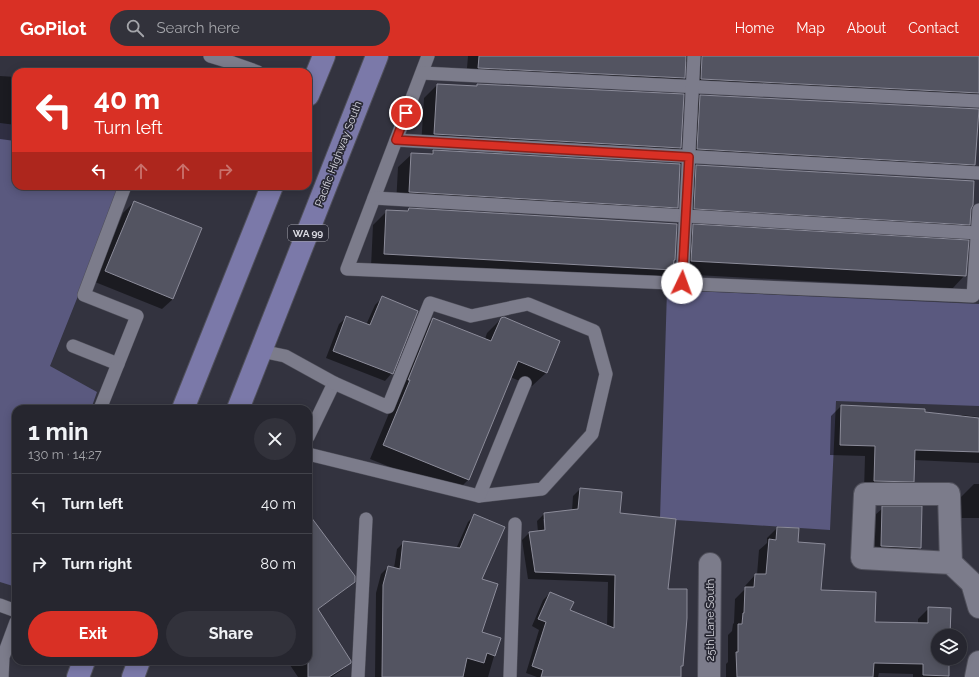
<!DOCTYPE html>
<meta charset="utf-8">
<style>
:root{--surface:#26262f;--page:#32323b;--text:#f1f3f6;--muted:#a4a5aa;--line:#42434b;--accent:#d93025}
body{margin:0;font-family:Raleway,sans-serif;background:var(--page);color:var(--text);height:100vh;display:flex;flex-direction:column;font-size:15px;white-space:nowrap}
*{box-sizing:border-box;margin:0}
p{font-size:13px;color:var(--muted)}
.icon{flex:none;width:22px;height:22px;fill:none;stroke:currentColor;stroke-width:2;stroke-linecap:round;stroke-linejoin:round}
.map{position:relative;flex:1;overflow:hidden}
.sheet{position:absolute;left:12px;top:349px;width:300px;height:260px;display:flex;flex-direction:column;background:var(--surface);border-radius:12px;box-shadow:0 2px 10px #0003,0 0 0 1px var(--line)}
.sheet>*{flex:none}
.top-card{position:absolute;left:12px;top:12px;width:300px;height:122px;border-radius:12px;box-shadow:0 2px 10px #0003,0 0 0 1px var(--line);background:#d93025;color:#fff;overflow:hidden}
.fabs{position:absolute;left:931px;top:573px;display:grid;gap:8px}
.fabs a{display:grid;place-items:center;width:36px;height:36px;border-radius:50%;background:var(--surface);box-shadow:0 2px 10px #0003,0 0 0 1px var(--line);font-size:20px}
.pin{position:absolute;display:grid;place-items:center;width:34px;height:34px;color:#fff;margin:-17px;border:2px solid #fff;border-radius:50%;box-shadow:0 1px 4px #0007}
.me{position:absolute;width:44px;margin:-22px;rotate:3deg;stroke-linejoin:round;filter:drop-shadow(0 0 3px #0008)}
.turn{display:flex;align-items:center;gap:14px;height:84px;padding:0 16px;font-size:18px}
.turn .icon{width:52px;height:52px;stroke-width:2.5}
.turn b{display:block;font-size:28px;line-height:34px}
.lanes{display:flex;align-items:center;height:38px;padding:0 16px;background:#0003;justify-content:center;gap:20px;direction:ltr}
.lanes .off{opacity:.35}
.round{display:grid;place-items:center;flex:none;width:42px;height:42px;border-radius:21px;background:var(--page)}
.head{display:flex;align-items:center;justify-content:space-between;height:68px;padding:0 16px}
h1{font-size:24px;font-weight:700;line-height:30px}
.button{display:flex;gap:8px;margin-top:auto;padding:8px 16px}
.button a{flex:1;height:46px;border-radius:24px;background:var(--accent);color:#fff;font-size:16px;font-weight:700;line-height:46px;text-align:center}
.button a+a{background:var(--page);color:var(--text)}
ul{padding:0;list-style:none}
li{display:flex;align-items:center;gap:12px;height:60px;padding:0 16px;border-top:1px solid var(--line)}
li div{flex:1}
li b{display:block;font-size:15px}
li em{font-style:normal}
header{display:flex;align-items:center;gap:24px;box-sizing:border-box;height:56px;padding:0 20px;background:var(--accent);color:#fff}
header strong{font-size:19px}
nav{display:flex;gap:22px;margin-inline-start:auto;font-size:14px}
.search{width:280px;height:36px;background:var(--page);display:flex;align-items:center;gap:10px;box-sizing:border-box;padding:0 14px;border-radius:22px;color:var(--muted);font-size:15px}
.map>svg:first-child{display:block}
</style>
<header>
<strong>GoPilot</strong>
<div class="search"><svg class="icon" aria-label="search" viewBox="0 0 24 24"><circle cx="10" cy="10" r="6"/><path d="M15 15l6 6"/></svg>Search here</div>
<nav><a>Home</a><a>Map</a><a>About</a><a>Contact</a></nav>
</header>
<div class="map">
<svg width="979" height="621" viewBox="0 0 979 621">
<rect width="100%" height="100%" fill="#33333f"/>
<!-- green -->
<g fill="#5a597f">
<path d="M0,67l16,2v61h106l-72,180 47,26 -6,17h-75v178l-16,-5z"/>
<path d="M667,234l312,14v102l-143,-5 -6,129 -170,-11z"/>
</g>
<!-- shadow -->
<g fill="#0007" fill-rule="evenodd">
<path d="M468,0h511l-1,37 -12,12 -277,-14v-26l-4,-5 -1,18 -12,12 -206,-10z"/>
<path d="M0,20l16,1 -1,64 -15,-2z"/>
<path d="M437,29l38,2 3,-2 202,63 -13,13 -246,-14 3,-49z"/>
<path d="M700,40l274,68 -14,14 -276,-16 3,-52z"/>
<path d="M433,95l244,56 -14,14 -267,-16 2,-38 14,-13 18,1z"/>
<path d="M697,110l272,58 -14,14 -274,-16 2,-42z"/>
<path d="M134,146l39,97 -11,10 -67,-27 28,-69z"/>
<path d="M409,153l264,52 -1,8 -13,14 -288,-16 2,-42 14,-14 19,1z"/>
<path d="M693,170l272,49 -13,14 -274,-15 2,-35z"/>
<path d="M383,241l9,76 -7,8 -59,-23 13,-34 8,-7 19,8 9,-20z"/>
<path d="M433,263l52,20 2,-6 14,-14 58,22 -13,32 -14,13 -22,-9 -42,103 -13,13 -85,-34 27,-65 22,-61z"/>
<path d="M841,350l119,11 2,-2 17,2v46l-66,-3v21l-11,10h-38l1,-35 -35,-1 1,-39z"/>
<path d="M974,428h5v34h-18v-21z"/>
<path d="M580,433l39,25 48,76 15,76 -2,2v9h-143l-11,-4 13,-43 -7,-4 11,-26 7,-7 19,18 38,16 1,-45 -80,-3 -6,-39 7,-7 9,-1 -1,-11 7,-7 28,-3 1,-15zM543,463h2l2,15 -2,1z"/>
<path d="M883,452l37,39 -8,8 -38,-2 1,-38z"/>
<path d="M475,459l5,64 1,54 18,6 -11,38h-113l1,-84 5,-19 7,-7 6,1 3,-19 7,-7 52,7 12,-27z"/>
<path d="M777,472l20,14 23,49 54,32 44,1v-5l11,-11 20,28h-11v22h10v18l-1,1h-34v-3l-34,-1 -1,4h-152v-13l2,-2v-27l4,-4 1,-7 1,-1 1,-24 10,-10v-3l10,-11h2l2,-25 8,-7v-5z"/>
<path d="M308,475l46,50 -8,8 -29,21 33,53 -8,7 -10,7h-34l-8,-12 4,-4h14z"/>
</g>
<!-- building -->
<g fill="#535461" stroke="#8c8c9a">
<path d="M479,0h207l-1,22 -207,-10z"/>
<path d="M702,0h277v37l-278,-14z"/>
<path d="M437,28l40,2v-2l207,10 -3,54 -247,-14z"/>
<path d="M700,39l279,14 -4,56 -278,-16z"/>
<path d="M433,94l247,14 -2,44 -269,-16 2,-39 22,1z"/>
<path d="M696,109l278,16 -1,24 -2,4 -1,16 -276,-16z"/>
<path d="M134,145l68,27 -29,71 -68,-28z"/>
<path d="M409,152l268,16 -2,36h-1l-1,10 -289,-16 2,-44 22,1z"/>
<path d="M693,168l276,16 -3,36 -275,-15z"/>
<path d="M382,240l36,15 -25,63 -60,-23 13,-35 24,9z"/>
<path d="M504,261l56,24 -13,32 -29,-12 -49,119 -86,-35 27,-65h-2l25,-62 58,23 10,-23z"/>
<path d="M841,349l84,4v3l54,6v34l-64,-2 -1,32 -40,-1 1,-35 -35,-1z"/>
<path d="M580,432l42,4 -2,21 56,6 -8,70h19v29l-4,48h-2v11h-140l2,-7 -11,-4 14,-44 -8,-3 12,-27 24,10 -4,8 44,18 1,-53 -80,-3 -6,-40 16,-2 -1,-17 34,-4z"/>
<path d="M882,450h40l-1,42 -40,-2z"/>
<path d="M308,457l47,63v6l-37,27 33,52v2l-22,14h-21z"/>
<path d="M474,458l31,13 -23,52 16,5 -16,48 19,6 -6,18 -8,-3 -3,10 -17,-5 -4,19h-81l1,-92 5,-19 12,3 3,-28 57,7z"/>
<path d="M777,471l22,1 -1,14 27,2 -4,46 55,2 -1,30 53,1v-16l23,1 -1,28h-12v22h11v18l-26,-1v-11l-49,-1 -1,14h-136l-1,-25h2v-28h4l1,-11h1l1,-26h9l1,-13h11l3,-35 7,1z"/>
</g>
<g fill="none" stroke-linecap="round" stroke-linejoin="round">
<defs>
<g id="lane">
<path d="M210,0l23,7 25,9"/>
<path d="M428,0l-81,213 626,27 6,-86"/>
<path d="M422,17l557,28"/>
<path d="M396,84l583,33"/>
<path d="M374,142l604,35"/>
<path d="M682,227l12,-227"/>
<path d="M73,290l45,18"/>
<path d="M261,295l24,5 49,27 -26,54"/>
<path d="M334,327l54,24 42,-104 41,13 57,-12 66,27 12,43 -14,60 -50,55 -63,7"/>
<path d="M100,353l37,-93 -53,-21 41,-109"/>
<path d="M308,398l171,42 46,-113"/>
<path d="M0,549l16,6"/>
<path d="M2,621l1,-20 13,-35"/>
<path d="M358,621l8,-158"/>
<path d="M510,621l5,-153"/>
</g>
<g id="street">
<path d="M951,507l-2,-69h-84l-3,64 89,5 21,20 7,24"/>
<path d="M709,621l1,-113"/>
<path d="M976,621l3,-15"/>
</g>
<g id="primary">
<path d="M308,39l16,-39"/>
<path d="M183,353l89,-223"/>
<path d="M238,353l139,-353"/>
<path d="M78,621l6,-16"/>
<path d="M133,621l6,-16"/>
</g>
</defs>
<!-- lane casing -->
<use href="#lane" stroke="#50505b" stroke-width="14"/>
<!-- street casing -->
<use href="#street" stroke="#50505b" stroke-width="24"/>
<!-- primary casing -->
<use href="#primary" stroke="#50505b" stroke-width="24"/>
<!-- lane -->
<use href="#lane" stroke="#7c7c8b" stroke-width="13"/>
<!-- street -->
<use href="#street" stroke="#7c7c8b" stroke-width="22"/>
<!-- primary -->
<use href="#primary" stroke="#7b79a9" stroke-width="22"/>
</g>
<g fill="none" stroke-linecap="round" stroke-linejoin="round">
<defs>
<path id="route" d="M406,57l-10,27 293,17 -7,126"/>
</defs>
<!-- route casing -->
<use href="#route" stroke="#8d1f18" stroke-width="10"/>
<!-- route -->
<use href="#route" stroke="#d93025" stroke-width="7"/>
</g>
<g text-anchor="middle" stroke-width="3.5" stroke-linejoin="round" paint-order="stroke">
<!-- shield labels -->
<rect fill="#292935" stroke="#a5a5ae" stroke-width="1" x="288" y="169" width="40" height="16" rx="3"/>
<g font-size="10" font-weight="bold" fill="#dadae2">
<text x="308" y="181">WA 99</text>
</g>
<!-- street labels -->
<g font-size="11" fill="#dadae2" stroke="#292935">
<text transform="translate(338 98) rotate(-69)" y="4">Pacific Highway South</text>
<text transform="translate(710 564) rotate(-90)" y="4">25th Lane South</text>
</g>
</g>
</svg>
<div class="fabs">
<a><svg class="icon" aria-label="layers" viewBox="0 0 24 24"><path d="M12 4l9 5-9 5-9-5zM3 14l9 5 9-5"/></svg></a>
</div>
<div class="pin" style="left:406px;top:57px;background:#d93025"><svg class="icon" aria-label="arrive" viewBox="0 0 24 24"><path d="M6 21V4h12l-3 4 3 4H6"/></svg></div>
<svg class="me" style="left:682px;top:227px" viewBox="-20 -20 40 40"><circle r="19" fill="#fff"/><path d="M0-13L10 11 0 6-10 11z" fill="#d93025"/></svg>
<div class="top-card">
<div class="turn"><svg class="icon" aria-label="left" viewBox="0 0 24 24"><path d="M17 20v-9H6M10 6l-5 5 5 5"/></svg><div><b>40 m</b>Turn left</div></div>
<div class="lanes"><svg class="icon" aria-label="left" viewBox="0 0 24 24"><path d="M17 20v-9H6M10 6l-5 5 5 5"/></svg><svg class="icon off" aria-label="ahead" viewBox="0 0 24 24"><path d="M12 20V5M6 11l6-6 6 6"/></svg><svg class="icon off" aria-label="ahead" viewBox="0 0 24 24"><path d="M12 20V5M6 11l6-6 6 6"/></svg><svg class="icon off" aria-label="right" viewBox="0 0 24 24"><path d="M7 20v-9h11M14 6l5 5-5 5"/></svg></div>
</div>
<section class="sheet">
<div class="head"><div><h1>1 min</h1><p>130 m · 14:27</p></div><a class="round"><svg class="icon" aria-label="close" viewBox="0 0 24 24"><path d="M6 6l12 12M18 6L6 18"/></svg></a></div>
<ul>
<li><svg class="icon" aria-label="left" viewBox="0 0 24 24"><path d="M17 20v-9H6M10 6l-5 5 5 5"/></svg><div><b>Turn left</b></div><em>40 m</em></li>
<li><svg class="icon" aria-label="right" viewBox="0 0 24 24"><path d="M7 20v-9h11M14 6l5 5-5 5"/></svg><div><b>Turn right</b></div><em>80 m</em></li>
</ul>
<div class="button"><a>Exit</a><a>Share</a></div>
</section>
</div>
